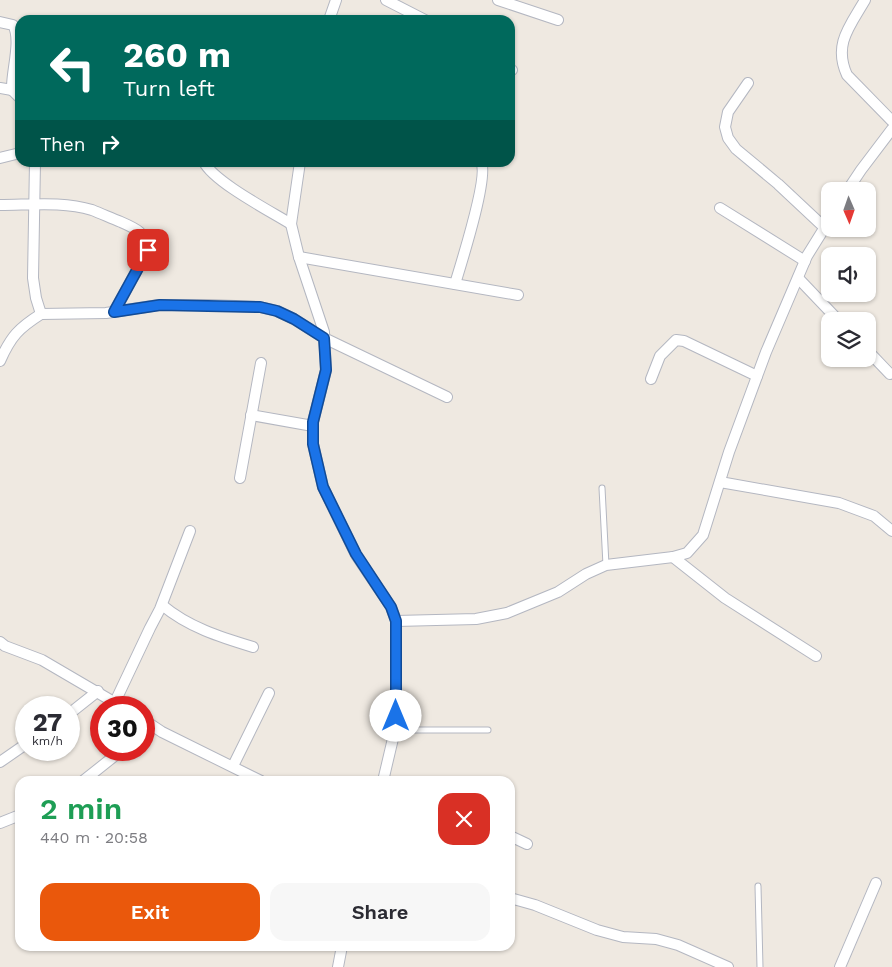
<!DOCTYPE html>
<meta charset="utf-8">
<style>
:root{--surface:#fff;--page:#f7f7f7;--text:#2b2b33;--muted:#7c7c81;--accent:#ea580c}
body{margin:0;font-family:"Work Sans",sans-serif;background:var(--page);color:var(--text);height:100vh;display:flex;flex-direction:column;font-size:19px;white-space:nowrap}
*{box-sizing:border-box;margin:0}
p{font-size:16px;color:var(--muted)}
.icon{flex:none;width:28px;height:28px;fill:none;stroke:currentColor;stroke-width:2;stroke-linecap:round;stroke-linejoin:round}
.map{position:relative;flex:1;overflow:hidden}
.panel{position:absolute;left:15px;top:776px;width:500px;height:175px;display:flex;flex-direction:column;background:var(--surface);border-radius:15px;box-shadow:0 1px 4px #0004}
.panel>*{flex:none}
.banner{position:absolute;left:15px;top:15px;width:500px;height:152px;border-radius:15px;box-shadow:0 1px 4px #0004;background:#00695c;color:#fff;overflow:hidden}
.needle{width:32px;rotate:178deg}
.buttons{position:absolute;left:821px;top:182px;display:grid;gap:10px}
.buttons a{display:grid;place-items:center;width:55px;height:55px;border-radius:10px;background:var(--surface);box-shadow:0 1px 4px #0004;font-size:25px}
.speed{position:absolute;left:15px;top:696px;display:flex;gap:10px;font-size:25px;font-weight:700;text-align:center}
.speed>*{display:grid;place-content:center;width:65px;height:65px;border-radius:50%;background:var(--surface);box-shadow:0 1px 4px #0004;line-height:1}
.speed small{font-size:12px;font-weight:400}
.speed .limit{border:8px solid #d22;background:#fff;color:#111}
.pin{position:absolute;display:grid;place-items:center;width:42px;height:42px;color:#fff;margin:-21px;border-radius:10px;box-shadow:0 2px 8px #0006}
.me{position:absolute;width:55px;margin:-28px;rotate:0deg;stroke-linejoin:round;filter:drop-shadow(0 0 4px #0008)}
.turn{display:flex;align-items:center;gap:18px;height:105px;padding:0 25px;font-size:22px}
.turn .icon{width:65px;height:65px;stroke-width:2.5}
.turn b{display:block;font-size:35px;line-height:42px}
.then{display:flex;align-items:center;height:48px;padding:0 25px;background:#0003;gap:10px;font-size:19px}
.round{display:grid;place-items:center;flex:none;width:52px;height:52px;border-radius:15px;background:var(--page)}
.head{display:flex;align-items:center;justify-content:space-between;height:85px;padding:0 25px}
h1{font-size:30px;font-weight:600;line-height:38px;color:#1e9e55}
.button{display:flex;gap:10px;margin-top:auto;padding:10px 25px}
.button a{flex:1;height:58px;border-radius:15px;background:var(--accent);color:#fff;font-size:20px;font-weight:600;line-height:58px;text-align:center}
.button a+a{background:var(--page);color:var(--text)}
.map>svg:first-child{display:block}
</style>
<div class="map">
<svg width="892" height="967" viewBox="0 0 892 967">
<rect width="100%" height="100%" fill="#efe9e1"/>
<g fill="none" stroke-linecap="round" stroke-linejoin="round">
<defs>
<g id="lane">
<path d="M602,488l4,77"/>
<path d="M395,730h93"/>
<path d="M758,886l2,81"/>
</g>
<g id="street">
<path d="M386,0l39,20"/>
<path d="M498,0l60,20"/>
<path d="M865,0c-15,26 -32,44 -18,75l45,46"/>
<path d="M329,20l7,-20"/>
<path d="M0,22l13,3c9,15 -2,47 -1,65l-12,-2"/>
<path d="M510,69l2,1"/>
<path d="M748,83l-20,29 -3,15 3,11 8,11 42,35 47,44"/>
<path d="M12,90l8,8"/>
<path d="M0,158l20,-5"/>
<path d="M35,162l-2,116 3,20 5,16 65,-1 53,-8h49l52,2 17,4 17,8 30,19 123,59"/>
<path d="M204,162c10,20 66,49 87,62"/>
<path d="M300,162l-9,62 8,33 25,75 2,38 -13,52v22l10,43 33,68 35,52 5,14v95l-1,14 -12,51"/>
<path d="M847,191l14,-21 31,-41"/>
<path d="M0,205c30,0 63,-4 92,5 10,4 19,8 29,12 14,6 26,11 27,28l-34,62"/>
<path d="M720,208l85,53"/>
<path d="M299,257l219,38"/>
<path d="M798,278l41,43"/>
<path d="M455,284c6,-20 34,-108 26,-122"/>
<path d="M868,351l22,23"/>
<path d="M0,361c11,-25 19,-33 41,-47"/>
<path d="M651,379l9,-23 16,-16 8,1 73,35"/>
<path d="M251,415l62,11"/>
<path d="M240,478l21,-115"/>
<path d="M720,482l119,21 35,13 18,15"/>
<path d="M673,557l52,41 91,58"/>
<path d="M162,605c26,22 58,32 91,42"/>
<path d="M396,621l80,-2 31,-6 51,-21 28,-18 20,-9 67,-8 14,-4 16,-18 26,-83 37,-100 41,-96 23,-37"/>
<path d="M0,642l5,4 37,14 82,48"/>
<path d="M115,702l35,-74 10,-19 30,-78"/>
<path d="M69,714l29,-23"/>
<path d="M144,720l18,12 99,49"/>
<path d="M0,762l26,-18"/>
<path d="M233,766l36,-73"/>
<path d="M83,781l39,-31"/>
<path d="M0,823l20,-8"/>
<path d="M510,836l17,8"/>
<path d="M510,898l25,7 62,25 26,7 33,2 22,6 50,22"/>
<path d="M338,967l4,-21"/>
<path d="M840,967l36,-84"/>
</g>
</defs>
<!-- lane casing -->
<use href="#lane" stroke="#b4b7c1" stroke-width="7"/>
<!-- street casing -->
<use href="#street" stroke="#b4b7c1" stroke-width="12"/>
<!-- lane -->
<use href="#lane" stroke="#fff" stroke-width="5"/>
<!-- street -->
<use href="#street" stroke="#fff" stroke-width="10"/>
</g>
<g fill="none" stroke-linecap="round" stroke-linejoin="round">
<defs>
<path id="route" d="M148,250l-34,62 46,-7 100,2 17,4 17,8 30,19 2,32 -13,52v22l10,43 33,67 35,53 5,14v95"/>
</defs>
<!-- route casing -->
<use href="#route" stroke="#114b97" stroke-width="12"/>
<!-- route -->
<use href="#route" stroke="#1a73e8" stroke-width="9"/>
</g>
</svg>
<div class="buttons">
<a><svg class="needle" viewBox="-14 -14 28 28"><path d="M0-13l5 13h-10z" fill="#e53935"/><path d="M0 13l5-13h-10z" fill="#7c7c81"/></svg></a>
<a><svg class="icon" aria-label="sound" viewBox="0 0 24 24"><path d="M4 9h4l5-4v14l-5-4H4zM17 9q2 3 0 6"/></svg></a>
<a><svg class="icon" aria-label="layers" viewBox="0 0 24 24"><path d="M12 4l9 5-9 5-9-5zM3 14l9 5 9-5"/></svg></a>
</div>
<div class="speed"><div>27<small>km/h</small></div><div class="limit">30</div></div>
<div class="pin" style="left:148px;top:250px;background:#d93025"><svg class="icon" aria-label="arrive" viewBox="0 0 24 24"><path d="M6 21V4h12l-3 4 3 4H6"/></svg></div>
<svg class="me" style="left:396px;top:716px" viewBox="-20 -20 40 40"><circle r="19" fill="#fff"/><path d="M0-13L10 11 0 6-10 11z" fill="#1a73e8"/></svg>
<div class="banner">
<div class="turn"><svg class="icon" aria-label="left" viewBox="0 0 24 24"><path d="M17 20v-9H6M10 6l-5 5 5 5"/></svg><div><b>260 m</b>Turn left</div></div>
<div class="then">Then<svg class="icon" aria-label="right" viewBox="0 0 24 24"><path d="M7 20v-9h11M14 6l5 5-5 5"/></svg></div>
</div>
<section class="panel">
<div class="head"><div><h1>2 min</h1><p>440 m · 20:58</p></div><a class="round" style="background:#d93025;color:#fff"><svg class="icon" aria-label="close" viewBox="0 0 24 24"><path d="M6 6l12 12M18 6L6 18"/></svg></a></div>
<div class="button"><a>Exit</a><a>Share</a></div>
</section>
</div>
